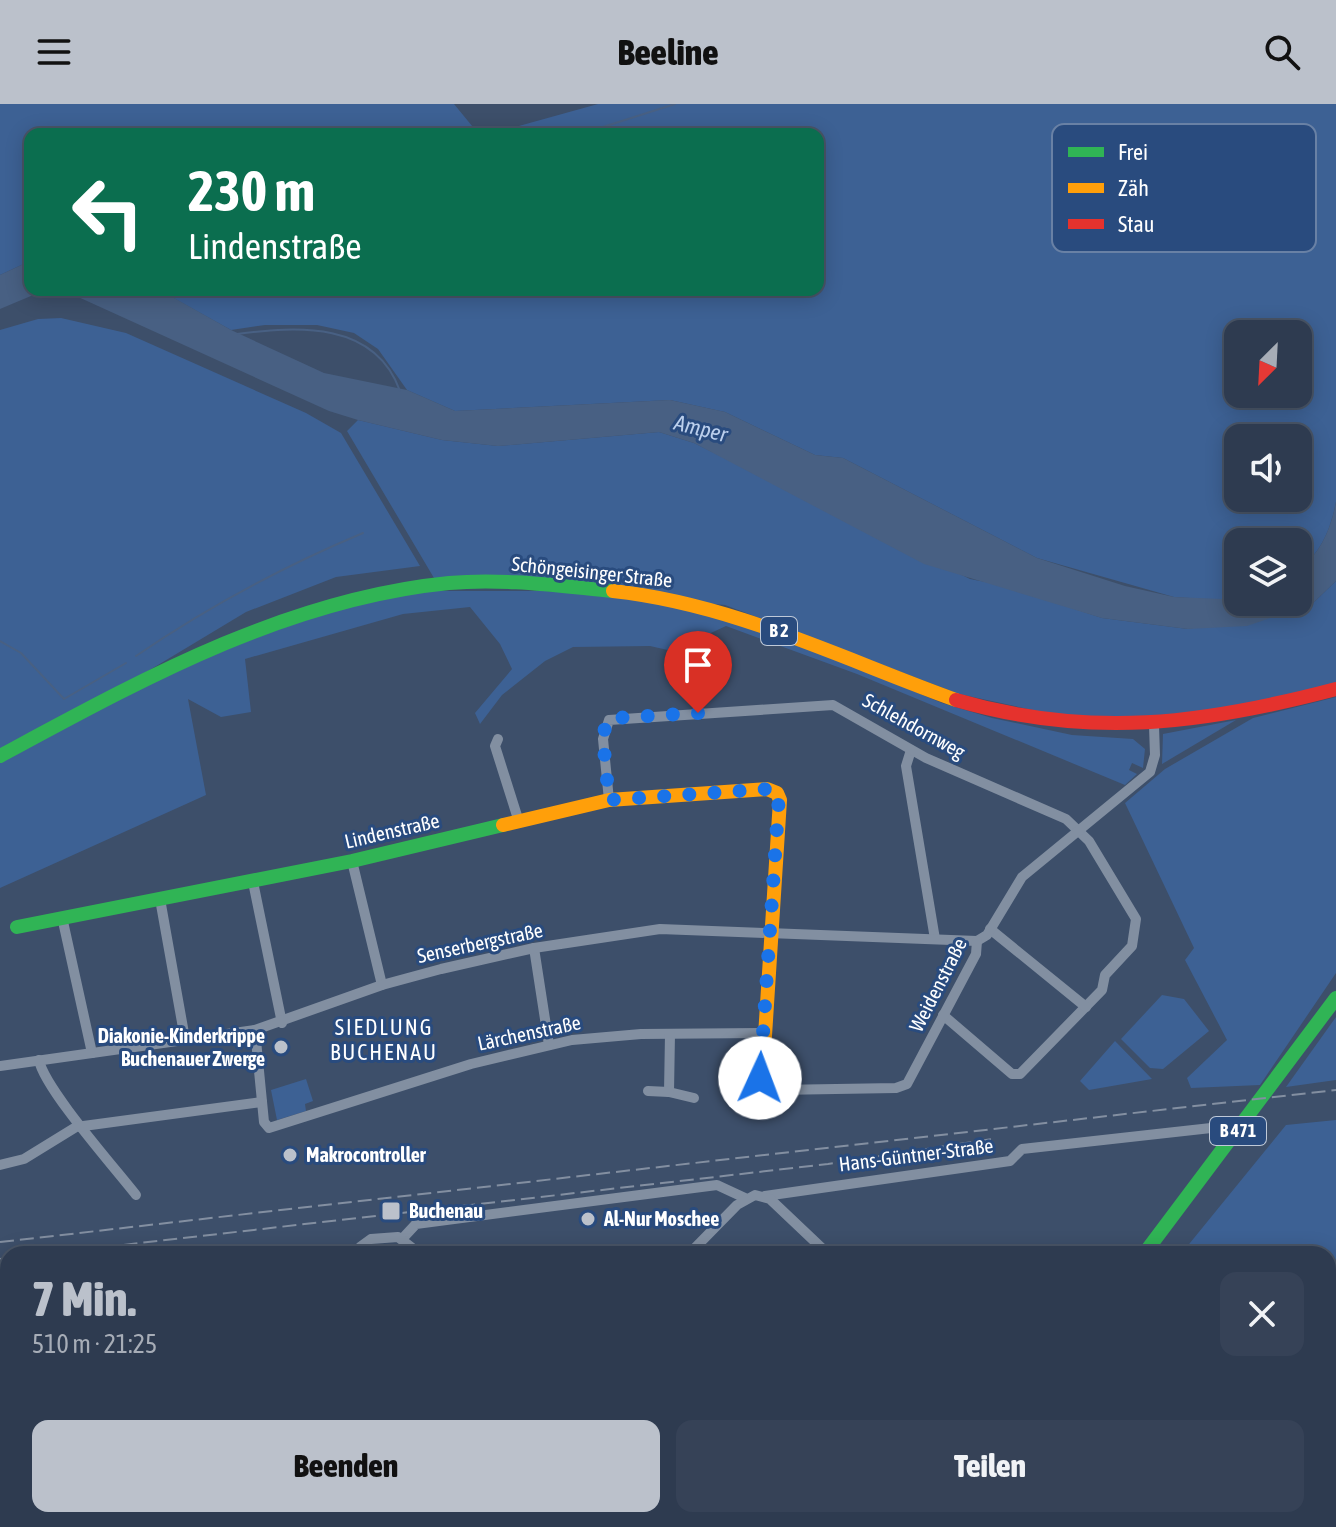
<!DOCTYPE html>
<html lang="de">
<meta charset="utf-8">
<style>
:root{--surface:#2e3b50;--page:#364257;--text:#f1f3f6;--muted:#a7adb7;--line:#495567;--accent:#bbc1cb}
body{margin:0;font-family:"Asap Condensed",sans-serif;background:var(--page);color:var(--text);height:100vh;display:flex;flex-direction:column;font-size:30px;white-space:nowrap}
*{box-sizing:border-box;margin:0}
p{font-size:26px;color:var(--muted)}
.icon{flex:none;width:44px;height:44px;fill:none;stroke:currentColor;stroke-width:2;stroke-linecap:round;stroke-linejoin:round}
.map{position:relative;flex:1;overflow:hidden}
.side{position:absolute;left:0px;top:1142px;width:1336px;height:282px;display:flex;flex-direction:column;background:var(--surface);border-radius:24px 24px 0 0;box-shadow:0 4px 20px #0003,0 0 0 2px var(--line)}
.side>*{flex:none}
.top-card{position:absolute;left:24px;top:24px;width:800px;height:168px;border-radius:16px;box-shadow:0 4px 20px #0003,0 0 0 2px var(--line);background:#0b6e4f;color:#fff;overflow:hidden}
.needle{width:52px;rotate:204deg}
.controls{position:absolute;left:1224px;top:216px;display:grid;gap:16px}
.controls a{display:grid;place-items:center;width:88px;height:88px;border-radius:16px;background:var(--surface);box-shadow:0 4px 20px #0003,0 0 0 2px var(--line);font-size:40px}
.pin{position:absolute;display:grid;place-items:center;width:68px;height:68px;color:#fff;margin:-82px -34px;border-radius:50% 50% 50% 0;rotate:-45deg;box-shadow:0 0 8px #0007}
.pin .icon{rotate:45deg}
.me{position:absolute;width:88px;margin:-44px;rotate:2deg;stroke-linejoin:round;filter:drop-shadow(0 0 6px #0008)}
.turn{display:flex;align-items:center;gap:28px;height:168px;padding:0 32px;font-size:36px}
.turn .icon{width:104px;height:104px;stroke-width:2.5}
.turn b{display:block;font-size:56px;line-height:68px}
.round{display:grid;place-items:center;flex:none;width:84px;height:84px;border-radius:16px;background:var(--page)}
.overview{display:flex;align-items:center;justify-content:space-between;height:136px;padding:0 32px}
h1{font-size:48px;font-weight:800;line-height:60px;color:var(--accent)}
.cta{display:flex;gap:16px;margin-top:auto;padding:16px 32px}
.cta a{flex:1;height:92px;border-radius:16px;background:var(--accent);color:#111;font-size:32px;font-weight:800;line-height:92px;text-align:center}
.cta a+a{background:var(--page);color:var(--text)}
header{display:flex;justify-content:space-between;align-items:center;height:104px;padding:0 32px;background:var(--accent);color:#111;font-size:36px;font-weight:800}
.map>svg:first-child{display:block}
</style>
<header><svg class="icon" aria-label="menu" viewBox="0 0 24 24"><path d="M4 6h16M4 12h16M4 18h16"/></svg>Beeline<svg class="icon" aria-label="search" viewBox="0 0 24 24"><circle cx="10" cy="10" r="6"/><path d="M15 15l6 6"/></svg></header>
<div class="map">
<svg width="1336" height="1423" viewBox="0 0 1336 1423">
<rect width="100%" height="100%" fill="#3d4f6a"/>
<!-- green -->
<g fill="#3d6194" fill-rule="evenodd">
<path d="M0,0h454l23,28 -447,2v127l-30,14z"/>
<path d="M598,0h738v398c-6,30 -15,49 -38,70v-30h-60v59l-64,-4 -137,-39 -194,-100 -28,-3 -90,-43 -55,-12 -215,11 -48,-21 -29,-41 -24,-16 -37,-8h-52l-34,5 -72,-40h659v-156h-328zM1238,230h60v60h-60zM1238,334h60v60h-60z"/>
<path d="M61,214l65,15 180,80 35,20 79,133 -84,11 -90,35 -108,65 -138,74v-421l38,-11z"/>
<path d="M358,316l84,20 56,6 161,-14 35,11 276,136 31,6 101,33 86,11 124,-25 24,-23v102l-70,18 -117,19 -75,-1 -115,-25 -234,-89 -291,-27 -87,-147z"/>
<path d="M432,487h114l96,8 81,18 84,30 135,56 50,15 80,17 61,4 12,10 -2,19 -11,-5 -3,7 8,4 -12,11 -268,-111 -131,-48 -54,25 -22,-5 -77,1 -28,14 -43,34 -22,29 -5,-11 37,-44 -12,-25 -30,-37 -67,7 -158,45 6,53 -30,5 -33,-18 18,96 -206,93v-126c107,-57 230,-129 347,-157 28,-6 57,-10 85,-14z"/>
<path d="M1336,593v276l-76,112 -69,3 -4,-10 40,-38 -42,-80 9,-12 -69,-145 40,-34 88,-51z"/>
<path d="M1236,616l-74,44 1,-30z"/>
<path d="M1162,891l22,4 25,32 -46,38 -13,-1 -29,-29z"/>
<path d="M1336,913v63l-50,7z"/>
<path d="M1115,937l37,38 -63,11 -9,-9z"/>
<path d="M306,975l7,22 -8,3 1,7 -29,9 -6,-30z"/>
<path d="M1336,1016v407h-362l9,-7h345v-266h-147l105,-129z"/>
</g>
<!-- water -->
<path fill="#486083" d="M30,157v29h130l71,40 93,43 83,17 48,21 215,-11 55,12 90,43 28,3 194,100 88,28 49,11 124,5v-30c23,-21 32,-40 38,-70v79l-24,23 -65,22 -59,3 -86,-11 -178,-54 -230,-121 -35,-11 -161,14 -56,-6 -84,-20 -29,-9 -253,-115 -38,-3 -38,16v-34z"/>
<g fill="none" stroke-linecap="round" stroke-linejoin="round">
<!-- stream -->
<g stroke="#486083" stroke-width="2">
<path d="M581,30l94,-30"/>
<path d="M237,230c61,-8 138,-13 163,57"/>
<path d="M0,537l21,12 43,46 62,-36"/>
<path d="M136,552c73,-50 146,-89 227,-123"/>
</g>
<!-- street -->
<g stroke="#828fa1" stroke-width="10">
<path d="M498,635l-3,7 24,76"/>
<path d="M911,646l-5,16 29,173"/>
<path d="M609,696l-6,-61 6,-19 224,-15 93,53 140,61 23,22 47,78 -4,27 -27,29 -3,15 -82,84h-8l-69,-59"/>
<path d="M352,757l30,124"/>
<path d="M253,778l29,141"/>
<path d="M160,795l25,140"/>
<path d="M62,813l30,136"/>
<path d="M990,825l96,78"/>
<path d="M977,837l10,-6 35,-58 128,-105 5,-17 -1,-29"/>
<path d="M534,844l15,97"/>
<path d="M255,926l9,92 5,6 202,-64 101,-24 69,-6 121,-1"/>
<path d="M670,930l-1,58 25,6"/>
<path d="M39,956c5,28 76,108 97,135"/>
<path d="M0,962l255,-36 127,-45 59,-16 93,-21 126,-19 317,12"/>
<path d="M648,987l21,1"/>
<path d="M744,993l18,-14 14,7 120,-2 11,-4 69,-130 1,-13"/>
<path d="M0,1061l24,-6 52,-32 186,-25"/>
<path d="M765,1092l245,-35 12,-12 189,-21"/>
<path d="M403,1134l13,-14 301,-39 28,13"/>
<path d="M360,1143l11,-8 27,-2 22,17"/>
<path d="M689,1150l48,-49 18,-10 15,4 58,55"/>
<path d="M0,1217l8,8"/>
<path d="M0,1383l8,-7"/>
<path d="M130,1416l8,7"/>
<path d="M507,1423l3,-7"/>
</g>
<!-- fast -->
<g stroke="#30b455" stroke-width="14">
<path d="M0,652c141,-76 286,-157 449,-173 54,-5 110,3 164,8"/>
<path d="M17,823l335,-66 151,-36"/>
<path d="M1144,1150l192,-256"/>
<path d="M892,1423l4,-7"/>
<path d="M906,1423l7,-7"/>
<path d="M949,1423l9,-7"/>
</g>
<!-- slow -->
<g stroke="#ff9f0a" stroke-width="14">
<path d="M613,487c121,13 229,68 343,109"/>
<path d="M503,721l106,-25 158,-11 10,4 3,7 -18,283"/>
</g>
<!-- jam -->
<path stroke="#e5322d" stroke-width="14" d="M956,596c134,39 247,24 380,-11"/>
<!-- rail -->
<g stroke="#838fa1" stroke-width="2" stroke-dasharray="14 6" stroke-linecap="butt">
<path d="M0,1138l1336,-152"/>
<path d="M44,1150l784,-90 164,-25"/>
<path d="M0,1155l8,-1"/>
</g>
</g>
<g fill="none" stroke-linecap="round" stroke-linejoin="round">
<!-- route -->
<path stroke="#1a73e8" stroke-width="14" stroke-dasharray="0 25.2" d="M698,609l-82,5 -10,4 -3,17 6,61 158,-11 12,7 -19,282"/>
</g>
<!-- markers -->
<g fill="#bbc1cb" stroke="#294b7e" stroke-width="3">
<circle cx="281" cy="943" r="8"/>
<circle cx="290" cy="1051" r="8"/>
<rect x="381" y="1097" width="20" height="20" rx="4"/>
<circle cx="588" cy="1115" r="8"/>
</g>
<g text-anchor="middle" stroke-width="6" stroke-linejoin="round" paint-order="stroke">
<!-- shield labels -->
<g fill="#294b7e" stroke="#bfc9d8" stroke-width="2">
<rect x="761" y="513" width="36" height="28" rx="6"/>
<rect x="1210" y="1013" width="56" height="28" rx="6"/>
</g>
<g font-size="18" font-weight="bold" fill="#fff">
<text x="779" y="533">B 2</text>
<text x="1238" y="1033">B 471</text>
</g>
<!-- street labels -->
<g font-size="20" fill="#fff" stroke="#294b7e">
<text transform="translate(592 468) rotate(6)" y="7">Schöngeisinger Straße</text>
<text transform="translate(914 622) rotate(29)" y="7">Schlehdornweg</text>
<text transform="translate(392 727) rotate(-13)" y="7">Lindenstraße</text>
<text transform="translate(480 839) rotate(-12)" y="7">Senserbergstraße</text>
<text transform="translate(938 881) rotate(-63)" y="7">Weidenstraße</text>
<text transform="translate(529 929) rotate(-12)" y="7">Lärchenstraße</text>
<text transform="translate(916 1051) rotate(-7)" y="7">Hans-Güntner-Straße</text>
</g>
<!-- poi labels -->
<g font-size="20" font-weight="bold" fill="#fff" stroke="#294b7e" text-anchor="start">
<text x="265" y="939" text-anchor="end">Diakonie-Kinderkrippe<tspan x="265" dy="23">Buchenauer Zwerge</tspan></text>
<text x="306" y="1058">Makrocontroller</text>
<text x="409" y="1114">Buchenau</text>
<text x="604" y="1122">Al-Nur Moschee</text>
</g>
<!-- water labels -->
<g font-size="22" font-style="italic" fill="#bbcfec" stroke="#294b7e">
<text transform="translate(701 324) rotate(14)" y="8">Amper</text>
</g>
<!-- neighbourhood labels -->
<g font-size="22" letter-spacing="2" fill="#fff" stroke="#294b7e">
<text x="384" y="931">SIEDLUNG<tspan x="384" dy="25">BUCHENAU</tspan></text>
</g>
</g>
<!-- legend -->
<rect x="1052" y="20" width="264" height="128" rx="12" fill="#294b7e" stroke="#6981a5" stroke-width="2"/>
<rect x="1068" y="43" width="36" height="10" fill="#30b455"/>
<rect x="1068" y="79" width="36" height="10" fill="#ff9f0a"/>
<rect x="1068" y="115" width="36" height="10" fill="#e5322d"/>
<g font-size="22" fill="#fff">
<text x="1118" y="56">Frei</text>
<text x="1118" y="92">Zäh</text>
<text x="1118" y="128">Stau</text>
</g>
</svg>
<div class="controls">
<a><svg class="needle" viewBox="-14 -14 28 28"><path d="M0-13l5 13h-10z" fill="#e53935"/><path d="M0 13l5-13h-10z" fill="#a7adb7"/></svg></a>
<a><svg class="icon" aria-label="sound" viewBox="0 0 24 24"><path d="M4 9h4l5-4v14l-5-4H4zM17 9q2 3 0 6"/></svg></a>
<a><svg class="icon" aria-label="layers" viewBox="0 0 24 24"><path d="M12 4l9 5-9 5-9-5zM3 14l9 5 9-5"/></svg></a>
</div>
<div class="pin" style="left:698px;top:609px;background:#d93025"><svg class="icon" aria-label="arrive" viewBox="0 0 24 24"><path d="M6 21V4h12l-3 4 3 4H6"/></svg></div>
<svg class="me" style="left:760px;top:974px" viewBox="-20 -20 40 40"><circle r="19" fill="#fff"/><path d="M0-13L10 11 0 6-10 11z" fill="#1a73e8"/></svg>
<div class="top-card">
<div class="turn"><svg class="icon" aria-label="left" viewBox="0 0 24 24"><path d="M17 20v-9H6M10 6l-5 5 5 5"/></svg><div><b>230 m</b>Lindenstraße</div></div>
</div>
<section class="side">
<div class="overview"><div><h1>7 Min.</h1><p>510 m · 21:25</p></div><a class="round"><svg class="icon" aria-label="close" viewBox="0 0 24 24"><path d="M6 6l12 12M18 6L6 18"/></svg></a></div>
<div class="cta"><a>Beenden</a><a>Teilen</a></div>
</section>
</div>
